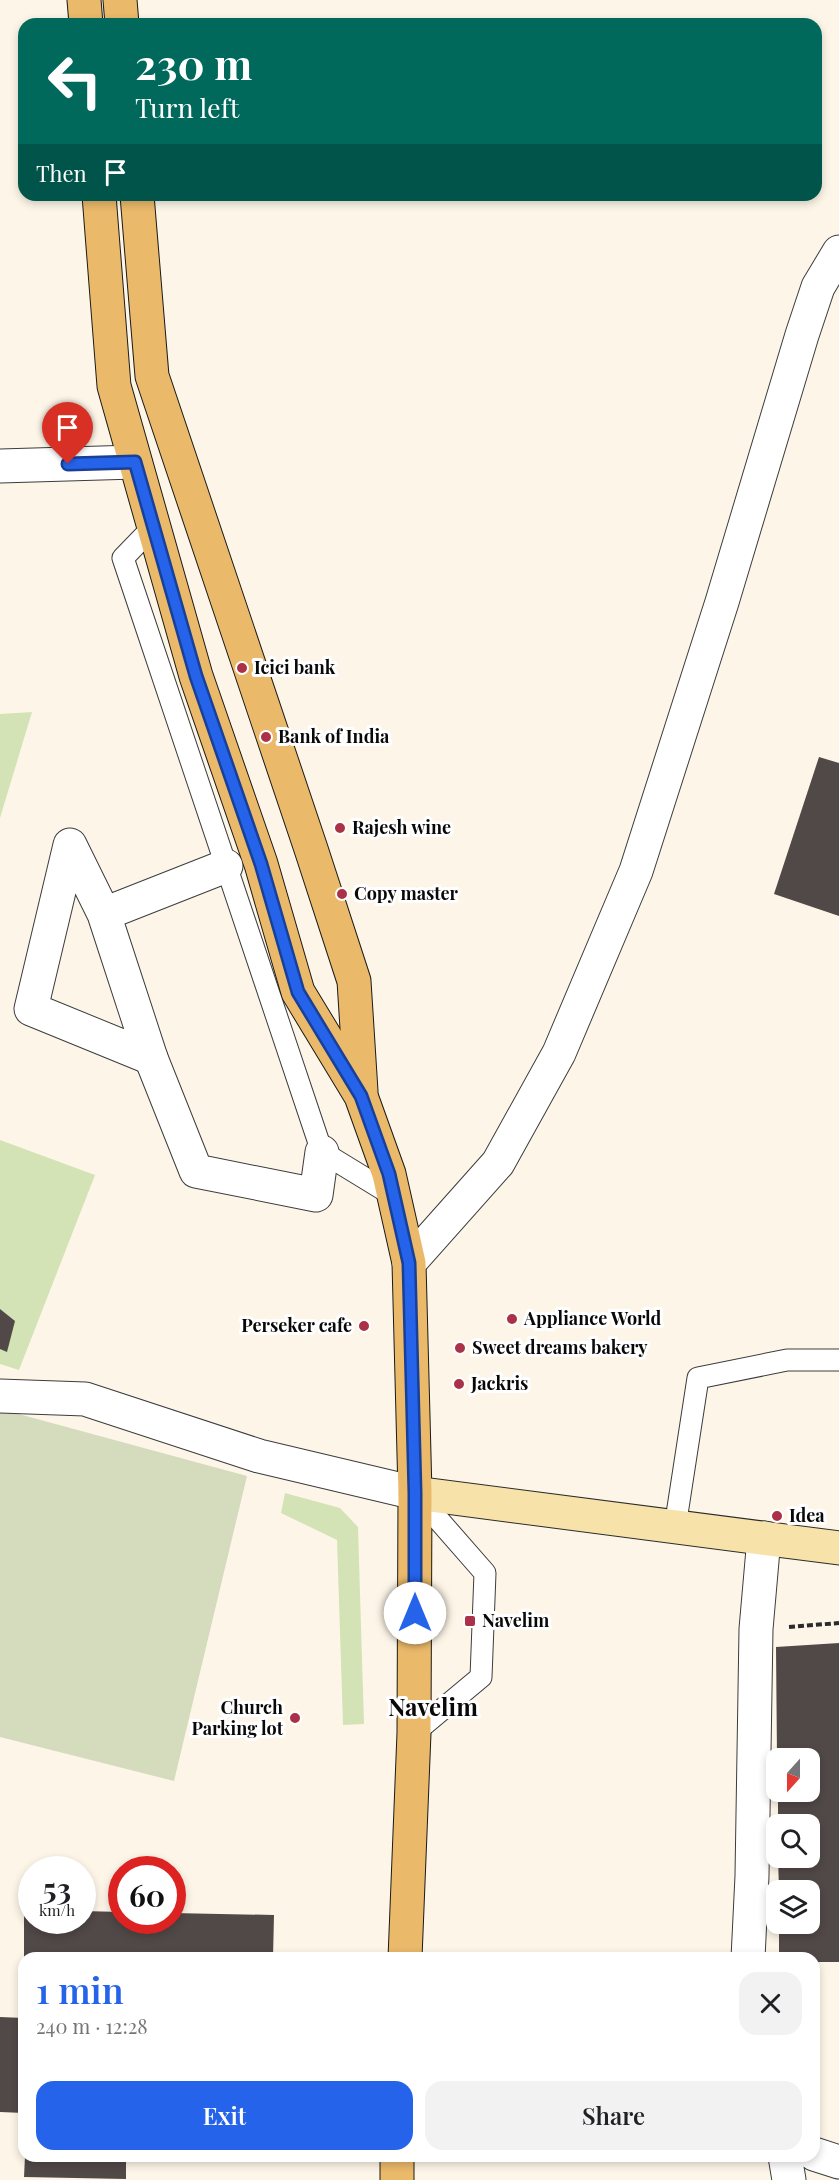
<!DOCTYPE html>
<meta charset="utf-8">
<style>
:root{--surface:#fff;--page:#f2f2f2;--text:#202124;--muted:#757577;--accent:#2563eb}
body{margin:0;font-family:"Playfair Display",serif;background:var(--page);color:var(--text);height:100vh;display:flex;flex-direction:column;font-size:22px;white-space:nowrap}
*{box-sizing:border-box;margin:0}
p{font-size:20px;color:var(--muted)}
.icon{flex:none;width:33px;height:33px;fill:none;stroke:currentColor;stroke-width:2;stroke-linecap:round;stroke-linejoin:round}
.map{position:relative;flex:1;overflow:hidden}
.details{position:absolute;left:18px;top:1952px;width:802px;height:210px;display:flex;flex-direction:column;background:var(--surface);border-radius:18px;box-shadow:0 3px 9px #0003}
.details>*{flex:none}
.top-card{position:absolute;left:18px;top:18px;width:804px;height:183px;border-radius:18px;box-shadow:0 3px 9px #0003;background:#00695c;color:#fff;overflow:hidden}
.needle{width:39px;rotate:201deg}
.tools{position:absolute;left:766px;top:1748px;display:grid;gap:12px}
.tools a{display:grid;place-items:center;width:54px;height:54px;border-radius:12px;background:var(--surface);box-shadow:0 3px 9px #0003;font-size:30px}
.speed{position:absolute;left:18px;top:1856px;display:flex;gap:12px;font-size:30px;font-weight:700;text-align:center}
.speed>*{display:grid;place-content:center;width:78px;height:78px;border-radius:50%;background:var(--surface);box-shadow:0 3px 9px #0003;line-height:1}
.speed small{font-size:15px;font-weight:400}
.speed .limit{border:9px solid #d22;background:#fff;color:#111}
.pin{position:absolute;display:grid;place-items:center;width:51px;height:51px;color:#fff;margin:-62px -26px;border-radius:50% 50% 50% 0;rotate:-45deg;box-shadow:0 0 6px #0007}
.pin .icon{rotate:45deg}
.me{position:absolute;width:66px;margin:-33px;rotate:0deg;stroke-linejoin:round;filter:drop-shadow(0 0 4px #0008)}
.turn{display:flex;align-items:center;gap:21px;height:126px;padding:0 18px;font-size:27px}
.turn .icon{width:78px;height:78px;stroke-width:2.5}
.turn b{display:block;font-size:42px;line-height:51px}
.then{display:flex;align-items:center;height:57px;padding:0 18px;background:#0003;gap:12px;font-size:22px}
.round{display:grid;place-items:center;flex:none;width:63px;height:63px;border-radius:18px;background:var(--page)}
.headline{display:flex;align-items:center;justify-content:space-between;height:102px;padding:0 18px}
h1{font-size:36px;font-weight:600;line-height:45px;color:var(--accent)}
.button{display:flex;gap:12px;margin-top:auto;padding:12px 18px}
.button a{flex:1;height:69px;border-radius:18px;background:var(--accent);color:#fff;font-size:24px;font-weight:600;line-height:69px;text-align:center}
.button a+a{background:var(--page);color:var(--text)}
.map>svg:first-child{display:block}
</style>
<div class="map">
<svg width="839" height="2180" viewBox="0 0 839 2180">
<rect width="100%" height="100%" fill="#fdf6e8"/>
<!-- green -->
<g fill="#d4e3b6">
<path d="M32,712l-32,106v-104z"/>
<path d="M0,1140l95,35 -76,195 -19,-6z"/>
<path d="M285,1493l55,15 18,19 6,197 -21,1 -6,-185 -56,-27z"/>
</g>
<!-- cemetery -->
<path fill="#d5dbbd" d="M0,1413h15l232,63 -73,305 -174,-44z"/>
<!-- building -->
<g fill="#514947">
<path d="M819,757l20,6v153l-65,-22z"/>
<path d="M0,1309l15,12 -8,31 -7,-3z"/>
<path d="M839,1643v319h-25v-4h-35v-35h31v-33h-31l-1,-33h32v-33h-32v-33h32v-33h-33l-1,-111z"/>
<path d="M24,1910h8v10h50v-9l40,1v8h50v-7l102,2 -1,43h-249z"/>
<path d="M0,2017l24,1v95l-24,-1z"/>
<path d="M25,2156h101v23l-102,-2z"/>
</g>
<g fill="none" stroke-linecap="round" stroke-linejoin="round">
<defs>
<g id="lane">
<path d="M153,527l-30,31 199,594 72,44"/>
<path d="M675,1527l23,-149 89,-18h52"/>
<path d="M414,1733l67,-56 4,-104 -70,-80"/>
</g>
<g id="street">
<path d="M0,466l135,-4"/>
<path d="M104,914l-34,-69 -39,164 120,49 -47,-144 122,-48"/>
<path d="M151,1058l45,113 120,24 6,-43"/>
<path d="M409,1263l89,-100 61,-110 77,-182 86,-269 80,-267 16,-48 21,-35"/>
<path d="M0,1396l85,3 174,57 156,37"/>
<path d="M748,1958l4,-82 4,-247 8,-91"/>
<path d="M814,2154l25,8"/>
<path d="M785,2156l4,24"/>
</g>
<path id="secondary" d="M415,1493l424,55"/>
<g id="primary">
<path d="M84,0l2,24"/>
<path d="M120,0l2,24"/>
<path d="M99,195l15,191 82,290 65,188 37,128 63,104 28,78 20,89 6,230 -1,240 -9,225"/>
<path d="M137,195l15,181 159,473 43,132 7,110"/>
<path d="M397,2180v-24"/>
</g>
</defs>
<!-- lane casing -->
<use href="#lane" stroke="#3c3c3c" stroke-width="23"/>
<!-- street casing -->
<use href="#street" stroke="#3c3c3c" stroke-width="35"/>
<!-- secondary casing -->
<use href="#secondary" stroke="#2b2b2b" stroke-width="35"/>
<!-- primary casing -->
<use href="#primary" stroke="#1a1a1a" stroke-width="35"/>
<!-- path -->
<path stroke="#2b2b2b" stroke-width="4" stroke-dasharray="6 3" stroke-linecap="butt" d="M789,1627l50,-4"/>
<!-- lane -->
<use href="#lane" stroke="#fff" stroke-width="21"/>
<!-- street -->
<use href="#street" stroke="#fff" stroke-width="33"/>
<!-- secondary -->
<use href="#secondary" stroke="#f7e3a9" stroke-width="33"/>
<!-- primary -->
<use href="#primary" stroke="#eab96a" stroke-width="33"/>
</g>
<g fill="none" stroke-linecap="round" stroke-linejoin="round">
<defs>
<path id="route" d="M68,464l67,-2 61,214 65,188 37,128 63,104 28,78 20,89 6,230v120"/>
</defs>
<!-- route casing -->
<use href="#route" stroke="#184099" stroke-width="15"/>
<!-- route -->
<use href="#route" stroke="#2563eb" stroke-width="10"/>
</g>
<!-- markers -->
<g fill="#aa3148" stroke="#fff" stroke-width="2">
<circle cx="242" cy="668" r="6"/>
<circle cx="266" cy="737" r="6"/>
<circle cx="340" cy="828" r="6"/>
<circle cx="342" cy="894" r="6"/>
<circle cx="512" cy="1319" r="6"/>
<circle cx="364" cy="1326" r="6"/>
<circle cx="460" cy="1348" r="6"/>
<circle cx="459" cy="1384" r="6"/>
<circle cx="777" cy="1516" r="6"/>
<rect x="464" y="1615" width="12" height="12" rx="3"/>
<circle cx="295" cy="1718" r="6"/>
</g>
<g text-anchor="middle" stroke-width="6" stroke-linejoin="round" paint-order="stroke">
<!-- poi labels -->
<g font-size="18" font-weight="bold" fill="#090909" stroke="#fff" text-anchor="start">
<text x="254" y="674">Icici bank</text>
<text x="278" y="743">Bank of India</text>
<text x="352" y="834">Rajesh wine</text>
<text x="354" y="900">Copy master</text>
<text x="524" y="1325">Appliance World</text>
<text x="352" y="1332" text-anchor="end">Perseker cafe</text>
<text x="472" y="1354">Sweet dreams bakery</text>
<text x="471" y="1390">Jackris</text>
<text x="789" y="1522">Idea</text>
<text x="482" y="1627">Navelim</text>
<text x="283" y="1714" text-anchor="end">Church<tspan x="283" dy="21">Parking lot</tspan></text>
</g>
<!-- district labels -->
<g font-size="24" font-weight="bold" fill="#090909" stroke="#fff">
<text x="433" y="1716">Navelim</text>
</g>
</g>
</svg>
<div class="tools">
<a><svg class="needle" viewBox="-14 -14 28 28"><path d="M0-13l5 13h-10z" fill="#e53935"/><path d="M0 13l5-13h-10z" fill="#757577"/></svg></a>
<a><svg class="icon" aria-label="search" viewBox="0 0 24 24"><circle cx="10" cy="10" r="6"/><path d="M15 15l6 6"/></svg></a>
<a><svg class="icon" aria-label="layers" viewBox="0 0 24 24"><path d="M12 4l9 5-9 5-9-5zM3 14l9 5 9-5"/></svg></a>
</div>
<div class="speed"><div>53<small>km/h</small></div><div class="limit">60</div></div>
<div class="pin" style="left:68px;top:464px;background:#d93025"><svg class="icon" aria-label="arrive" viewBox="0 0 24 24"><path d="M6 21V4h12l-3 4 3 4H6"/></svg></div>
<svg class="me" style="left:415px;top:1613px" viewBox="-20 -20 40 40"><circle r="19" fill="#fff"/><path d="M0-13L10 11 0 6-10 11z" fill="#2563eb"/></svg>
<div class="top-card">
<div class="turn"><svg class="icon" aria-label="left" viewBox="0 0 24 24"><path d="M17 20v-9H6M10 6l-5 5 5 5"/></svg><div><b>230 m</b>Turn left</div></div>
<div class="then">Then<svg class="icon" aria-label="arrive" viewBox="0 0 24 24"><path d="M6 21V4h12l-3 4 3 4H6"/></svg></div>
</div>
<section class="details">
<div class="headline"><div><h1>1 min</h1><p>240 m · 12:28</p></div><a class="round"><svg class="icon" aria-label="close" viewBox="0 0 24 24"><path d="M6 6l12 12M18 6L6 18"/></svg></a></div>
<div class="button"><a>Exit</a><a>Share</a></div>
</section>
</div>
